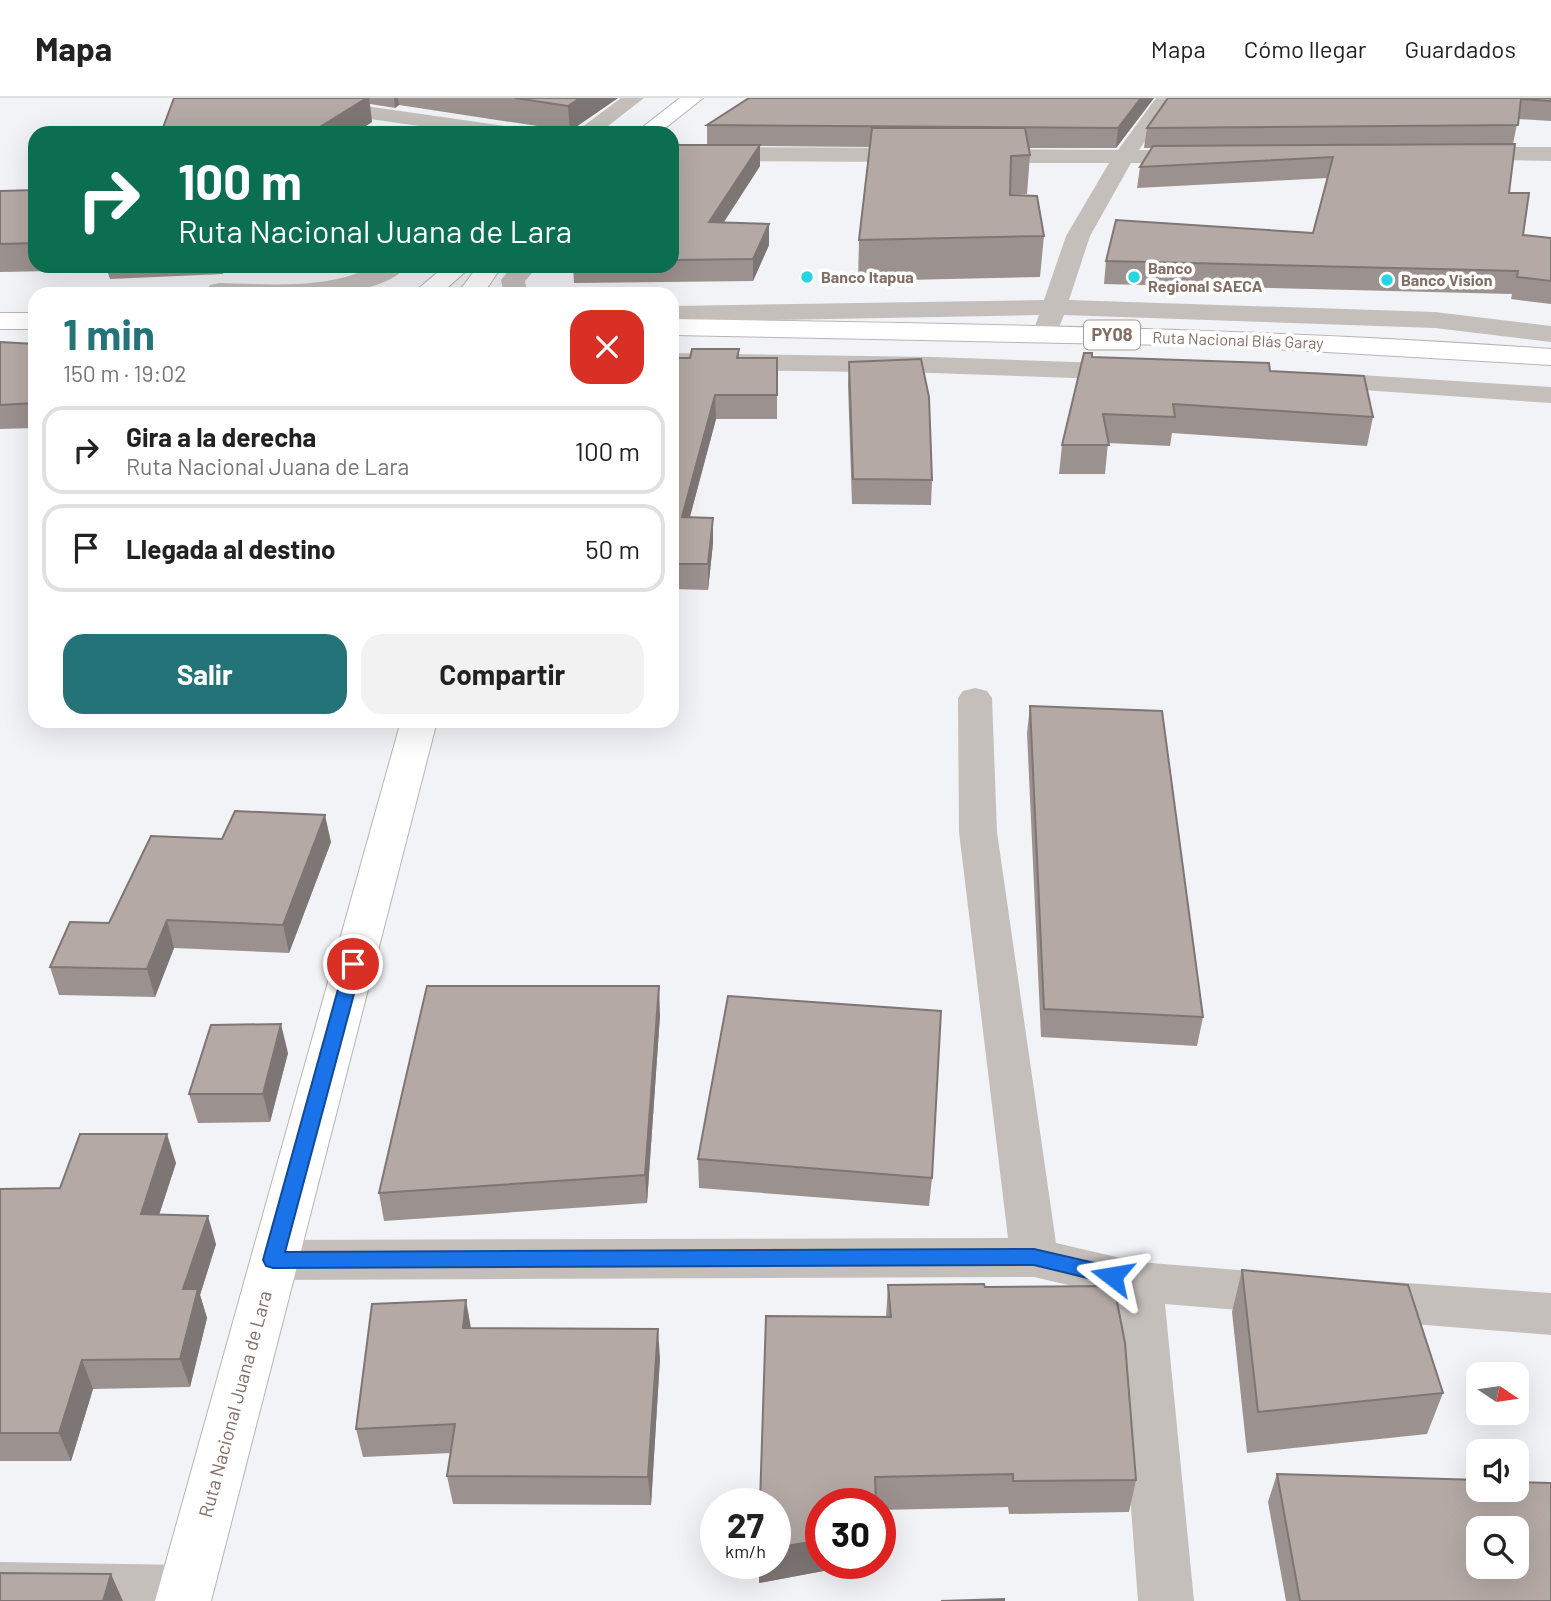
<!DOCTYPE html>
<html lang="es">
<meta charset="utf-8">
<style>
:root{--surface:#fff;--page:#f2f2f2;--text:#222;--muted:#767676;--line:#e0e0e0;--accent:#247378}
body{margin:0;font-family:Barlow,sans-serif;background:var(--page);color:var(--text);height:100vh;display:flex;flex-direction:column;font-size:26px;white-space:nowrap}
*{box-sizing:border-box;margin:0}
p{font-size:23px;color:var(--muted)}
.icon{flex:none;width:38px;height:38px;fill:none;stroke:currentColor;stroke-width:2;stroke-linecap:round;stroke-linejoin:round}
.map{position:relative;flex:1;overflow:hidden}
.panel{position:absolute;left:28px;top:189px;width:651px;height:441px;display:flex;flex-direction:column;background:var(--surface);border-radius:21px;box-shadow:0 7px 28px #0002}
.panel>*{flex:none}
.banner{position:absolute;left:28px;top:28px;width:651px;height:147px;border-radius:21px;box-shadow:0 7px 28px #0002;background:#0b6e4f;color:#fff;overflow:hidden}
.needle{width:46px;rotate:103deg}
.buttons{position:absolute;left:1466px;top:1264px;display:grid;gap:14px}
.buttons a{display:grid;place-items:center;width:63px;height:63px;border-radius:14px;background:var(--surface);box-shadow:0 7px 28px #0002;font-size:35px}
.speed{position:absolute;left:700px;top:1390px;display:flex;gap:14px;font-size:35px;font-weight:700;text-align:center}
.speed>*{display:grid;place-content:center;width:91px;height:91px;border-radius:50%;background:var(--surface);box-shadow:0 7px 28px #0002;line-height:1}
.speed small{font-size:18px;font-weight:400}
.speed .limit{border:10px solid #d22;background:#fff;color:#111}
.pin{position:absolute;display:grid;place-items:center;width:60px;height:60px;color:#fff;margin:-30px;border:4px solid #fff;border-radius:50%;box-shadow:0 2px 7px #0007}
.me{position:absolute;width:77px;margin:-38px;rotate:284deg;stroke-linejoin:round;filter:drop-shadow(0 0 5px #0008)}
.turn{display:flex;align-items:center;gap:24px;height:147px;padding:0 35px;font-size:32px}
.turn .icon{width:91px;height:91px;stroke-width:2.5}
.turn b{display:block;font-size:49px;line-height:60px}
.round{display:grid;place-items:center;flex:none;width:74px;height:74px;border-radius:21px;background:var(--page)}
.headline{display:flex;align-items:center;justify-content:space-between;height:119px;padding:0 35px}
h1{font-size:42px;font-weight:700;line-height:52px;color:var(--accent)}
.cta{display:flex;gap:14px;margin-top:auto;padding:14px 35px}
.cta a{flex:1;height:80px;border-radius:21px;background:var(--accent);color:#fff;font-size:28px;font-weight:700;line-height:80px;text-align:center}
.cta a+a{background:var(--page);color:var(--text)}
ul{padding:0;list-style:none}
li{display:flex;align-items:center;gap:21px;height:88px;margin:0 14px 10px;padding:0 21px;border:4px solid var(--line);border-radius:21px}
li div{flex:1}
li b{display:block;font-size:26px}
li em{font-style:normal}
header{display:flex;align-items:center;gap:42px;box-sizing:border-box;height:98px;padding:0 35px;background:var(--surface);border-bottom:2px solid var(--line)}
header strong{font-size:33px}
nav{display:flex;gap:38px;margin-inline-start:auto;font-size:24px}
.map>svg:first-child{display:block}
</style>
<header>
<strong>Mapa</strong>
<nav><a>Mapa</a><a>Cómo llegar</a><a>Guardados</a></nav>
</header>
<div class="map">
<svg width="1551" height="1503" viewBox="0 0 1551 1503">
<rect width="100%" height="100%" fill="#f2f3f6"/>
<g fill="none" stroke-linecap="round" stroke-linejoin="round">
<defs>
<g id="highway">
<path d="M680,0h23l-44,35h-24z"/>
<path d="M445,168h27l-32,28h-28z"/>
<path d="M478,168h24l-19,28h-26z"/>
<rect x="0" y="215" width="35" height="16"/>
<path d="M672,221c293,5 586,9 879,30v16l-329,-19 -550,-11z"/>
<path d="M401,623h36l-226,880h-56z"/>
</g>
</defs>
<!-- highway casing -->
<use href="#highway" stroke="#b9b4b2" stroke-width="2"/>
<!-- minor -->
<g fill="#c5bfbc" fill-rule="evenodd">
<path d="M257,0h53l201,29 7,2 4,4h-55l-200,-29 -7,-2z"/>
<path d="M621,0h23l-45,35h-25z"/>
<path d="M1156,0h20l-37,52h60l8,2 3,5 -3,5 -8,2 -68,-1 -41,73 -21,64 366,12 116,14v16l-116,-14 -371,-13 -9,22 -9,2 -9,-2 -4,-6 6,-16 -367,7v-16l372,-6 22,-64 43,-73h-130l-8,-2 -3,-5 3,-5 8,-2 139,1z"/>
<path d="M672,49l250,1 8,2 3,5 -3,5 -8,2 -250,-1z"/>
<path d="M1462,49h89v14l-97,-2 -3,-5 3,-5z"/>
<path d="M375,168h31c-26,39 -153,28 -197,28l-2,-4 3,-5 9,-2c53,1 107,7 156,-17z"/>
<path d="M512,168h26l-13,15 1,6 7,7h-29l-3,-14z"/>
<path d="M672,255l261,4 199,7 10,2 3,6 -3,6 -10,2 -199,-7 -261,-4z"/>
<path d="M1314,274l237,15v16l-247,-17 -4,-6 4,-6z"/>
<path d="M975,590l12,3 5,7 5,134 59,411 82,19 151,12 17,6 8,14 -8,14 -17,6 -124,-10 29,297h-56l-23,-305 -81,-19 -761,3 -17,-6 -7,-14 7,-14 17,-6 735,-2 -49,-406 -1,-134 5,-7z"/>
<path d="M1363,1182l188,13v42l-188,-15 -17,-6 -8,-14 8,-14z"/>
<path d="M0,1464l186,3 20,8 8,19 -4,9h-210z"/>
</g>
<!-- highway -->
<use href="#highway" fill="#fff" fill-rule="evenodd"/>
</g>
<!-- wall -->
<g fill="#9b918e">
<path d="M174,0h444l-48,33 -171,-26 -4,3 -25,-4 2,18 -17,11h-194z"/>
<path d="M749,0h405l-38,50h-87l1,7 -3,39 -17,1 34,41 -4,41 -182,4 1,-41 11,-93 -110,-1v20l-36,56 45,23 -16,36 -179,2 -1,-17h99v-120l35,-1v-20z"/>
<path d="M1168,0h383v23l-33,-2 -5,25 -4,49 14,42 28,3v66l-40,-5 1,-5 -408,-10 2,-23 207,-28 15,-55 -191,10 3,-21 12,-19h-8l3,-20z"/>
<path d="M35,92v76h190l-2,8 -113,5 -3,-9 -107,2v-81z"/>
<path d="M0,244l35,2v84l-35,1z"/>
<path d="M739,251v9h38v61h-61l-26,98 23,26 -5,47 -36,-1v-231h18z"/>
<path d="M1092,259l178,14 103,46 -6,29 -195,-13 -2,13 -62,-3 -3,31h-46l3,-29z"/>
<path d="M849,264l83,118 -1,25 -79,-1 -4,-119z"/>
<path d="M1030,608l173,311 -6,29 -156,-9 -14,-304z"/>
<path d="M331,744l-42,111 -115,-5 -19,49 -96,-2 -9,-28 59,-44z"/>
<path d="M660,917l-13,188 -263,18 -5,-28z"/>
<path d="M288,955l-18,69 -72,1 -9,-29z"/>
<path d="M698,1061l234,19 -3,28 -230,-18z"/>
<path d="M176,1065l-17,51 57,30 -16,51 7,23 -17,69 -97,2 -22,72h-71v-272l60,-1z"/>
<path d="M1242,1172l201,123 -16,41 -180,19 -15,-141z"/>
<path d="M888,1187l97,2 151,193 -7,32 -120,2 -1,-7 -128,3v-7h-59v60h45l-107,20 127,-266z"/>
<path d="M471,1230l189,30 -9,147 -198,-1 -6,-28 4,-23 -88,4 -7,-28z"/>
<path d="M1277,1376l274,127h-265l-18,-99z"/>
</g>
<!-- shaded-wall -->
<g fill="#7e7674">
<path d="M367,0h2l3,24 -17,11h-45z"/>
<path d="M394,0h4l1,7 -4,3z"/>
<path d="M580,0h38l-48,33 -2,-25z"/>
<path d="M1141,0h13l-38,50 2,-20z"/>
<path d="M760,47v21l-50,77 -1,-21z"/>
<path d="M769,126v21l-16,36v-22z"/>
<path d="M715,297l1,24 -33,123 -1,-25z"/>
<path d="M713,420v25l-5,47v-26z"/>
<path d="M325,717l6,27 -42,111 -6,-28z"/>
<path d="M167,822l7,28 -19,49 -8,-28z"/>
<path d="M659,888l1,29 -13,188 -2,-28z"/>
<path d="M281,926l7,29 -18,69 -7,-28z"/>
<path d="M167,1036l9,29 -26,80 -9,-29z"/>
<path d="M208,1118l8,28 -16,51 7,23 -17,69 -10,-28 3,-70z"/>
<path d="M466,1202l5,28h-8z"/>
<path d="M658,1231l2,29 -9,147 -3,-28z"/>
<path d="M82,1262l11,29 -22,72 -12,-28z"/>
<path d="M821,1442v23h45l-107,20v-20h16v-15z"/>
<path d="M111,1476l12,27h-20z"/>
</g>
<!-- building -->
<g fill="#b4a9a5" stroke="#7e7674" stroke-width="2" fill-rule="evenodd">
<path d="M174,0h193l-57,35h-149z"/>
<path d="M515,0h65l-12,8z"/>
<path d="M749,0h392l-23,30 -411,-3z"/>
<path d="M1168,0h383v3l-30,-2 -3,26 -371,3z"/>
<path d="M872,30h153l5,27 -19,1 -1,39 27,1 7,40 -185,4z"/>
<path d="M1515,46l-6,49h20l-6,42 28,3v43l-34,-4 1,-6 -412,-10 10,-41 197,13 20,-76 -193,10 13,-21z"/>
<path d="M673,47h87l-51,77 60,2 -16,35 -81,1v-114z"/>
<path d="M35,92v53l-35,1v-53z"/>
<path d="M0,244l35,2v59l-35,2z"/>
<path d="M692,251h47l-2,9h40v37h-62l-33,122 31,1 -5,46h-36v-206h18z"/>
<path d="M1084,255h8v4l177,6 1,8 94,5 9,41 -200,-13 2,13 -72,-3 6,31h-47z"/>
<path d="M921,261l8,38 3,83 -79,-1 -4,-117z"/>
<path d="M1030,608l132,5 41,306 -159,-8z"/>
<path d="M235,713l90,4 -42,110 -116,-5 -20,49 -97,-2 20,-45 39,1 42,-87 71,3z"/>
<path d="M427,888h232l-14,189 -266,18z"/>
<path d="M728,898l213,15 -9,167 -234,-19z"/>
<path d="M281,926l-18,70h-74l22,-69z"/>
<path d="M80,1036h87l-26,80 67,2 -25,73h15l-18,70 -98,1 -23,73h-59v-244l60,-1z"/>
<path d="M1242,1172l166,15 35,108 -185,19z"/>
<path d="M984,1186l1,3 129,-1 11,57 11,137 -123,1v-7l-138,3 1,26h-55v37l-46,8v-45h-15l6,-187 125,1 -3,-32z"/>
<path d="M466,1202l-3,28 195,1 -10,148 -201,-1 8,-52 -99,5 16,-125z"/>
<path d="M1277,1376l202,6v9h38v-7l34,1v118h-251zM1479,1430h38v38h-38z"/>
<path d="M0,1475l111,1 -8,27h-103z"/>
<path d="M1004,1501v2h-63z"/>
</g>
<!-- route -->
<path fill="#1a73e8" stroke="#114b97" stroke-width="2" d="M353,860l9,6 -77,288 749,-3 78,18 7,3 3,6 -3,5 -7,3 -78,-19 -761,3 -7,-2 -3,-6 82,-296z"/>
<!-- markers -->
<g fill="#27d5e1" stroke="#fff" stroke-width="2.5">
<circle cx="807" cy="179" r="7"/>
<circle cx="1134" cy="179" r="7"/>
<circle cx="1387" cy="182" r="7"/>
</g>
<g text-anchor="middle" stroke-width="7" stroke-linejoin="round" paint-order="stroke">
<!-- far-poi labels -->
<g font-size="16" font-weight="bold" fill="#836e65" stroke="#fff" text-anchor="start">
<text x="1148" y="176">Banco<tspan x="1148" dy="18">Regional SAECA</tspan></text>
<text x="821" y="185">Banco Itapua</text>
<text x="1401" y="188">Banco Vision</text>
</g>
<!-- far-street labels -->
<g font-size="16" fill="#836e65" stroke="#fff">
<text transform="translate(1238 242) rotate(2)" y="6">Ruta Nacional Blás Garay</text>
</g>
<!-- shield labels -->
<rect fill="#fff" stroke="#a89a93" stroke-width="2" x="1084" y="222.5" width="56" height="29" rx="5"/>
<g font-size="18" font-weight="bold" fill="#836e65">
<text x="1112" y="243">PY08</text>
</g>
<!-- street labels -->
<g font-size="19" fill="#836e65" stroke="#fff">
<text transform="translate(235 1306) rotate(-75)" y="7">Ruta Nacional Juana de Lara</text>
</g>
</g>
</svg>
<div class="buttons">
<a><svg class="needle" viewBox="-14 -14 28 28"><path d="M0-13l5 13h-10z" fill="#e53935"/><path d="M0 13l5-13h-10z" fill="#767676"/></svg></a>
<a><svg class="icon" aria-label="sound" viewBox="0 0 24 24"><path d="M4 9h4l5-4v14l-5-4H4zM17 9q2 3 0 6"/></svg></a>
<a><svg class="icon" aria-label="search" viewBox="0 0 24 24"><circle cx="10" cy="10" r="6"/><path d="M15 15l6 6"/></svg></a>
</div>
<div class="speed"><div>27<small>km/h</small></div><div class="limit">30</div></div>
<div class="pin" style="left:353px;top:866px;background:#d93025"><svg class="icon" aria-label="arrive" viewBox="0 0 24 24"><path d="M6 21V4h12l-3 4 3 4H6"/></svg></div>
<svg class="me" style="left:1112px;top:1178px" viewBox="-20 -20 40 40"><path d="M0-17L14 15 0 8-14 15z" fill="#1a73e8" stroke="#fff" stroke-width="4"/></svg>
<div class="banner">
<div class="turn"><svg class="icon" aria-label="right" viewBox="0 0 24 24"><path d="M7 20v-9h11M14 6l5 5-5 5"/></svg><div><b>100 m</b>Ruta Nacional Juana de Lara</div></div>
</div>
<section class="panel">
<div class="headline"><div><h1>1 min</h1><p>150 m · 19:02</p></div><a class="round" style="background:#d93025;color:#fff"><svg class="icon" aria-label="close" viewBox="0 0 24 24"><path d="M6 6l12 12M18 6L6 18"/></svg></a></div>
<ul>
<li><svg class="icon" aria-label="right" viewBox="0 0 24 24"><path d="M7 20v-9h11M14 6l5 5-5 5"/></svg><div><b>Gira a la derecha</b><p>Ruta Nacional Juana de Lara</p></div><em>100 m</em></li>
<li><svg class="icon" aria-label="arrive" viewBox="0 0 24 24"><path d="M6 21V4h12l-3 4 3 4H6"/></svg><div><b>Llegada al destino</b></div><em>50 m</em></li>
</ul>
<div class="cta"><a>Salir</a><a>Compartir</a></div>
</section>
</div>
